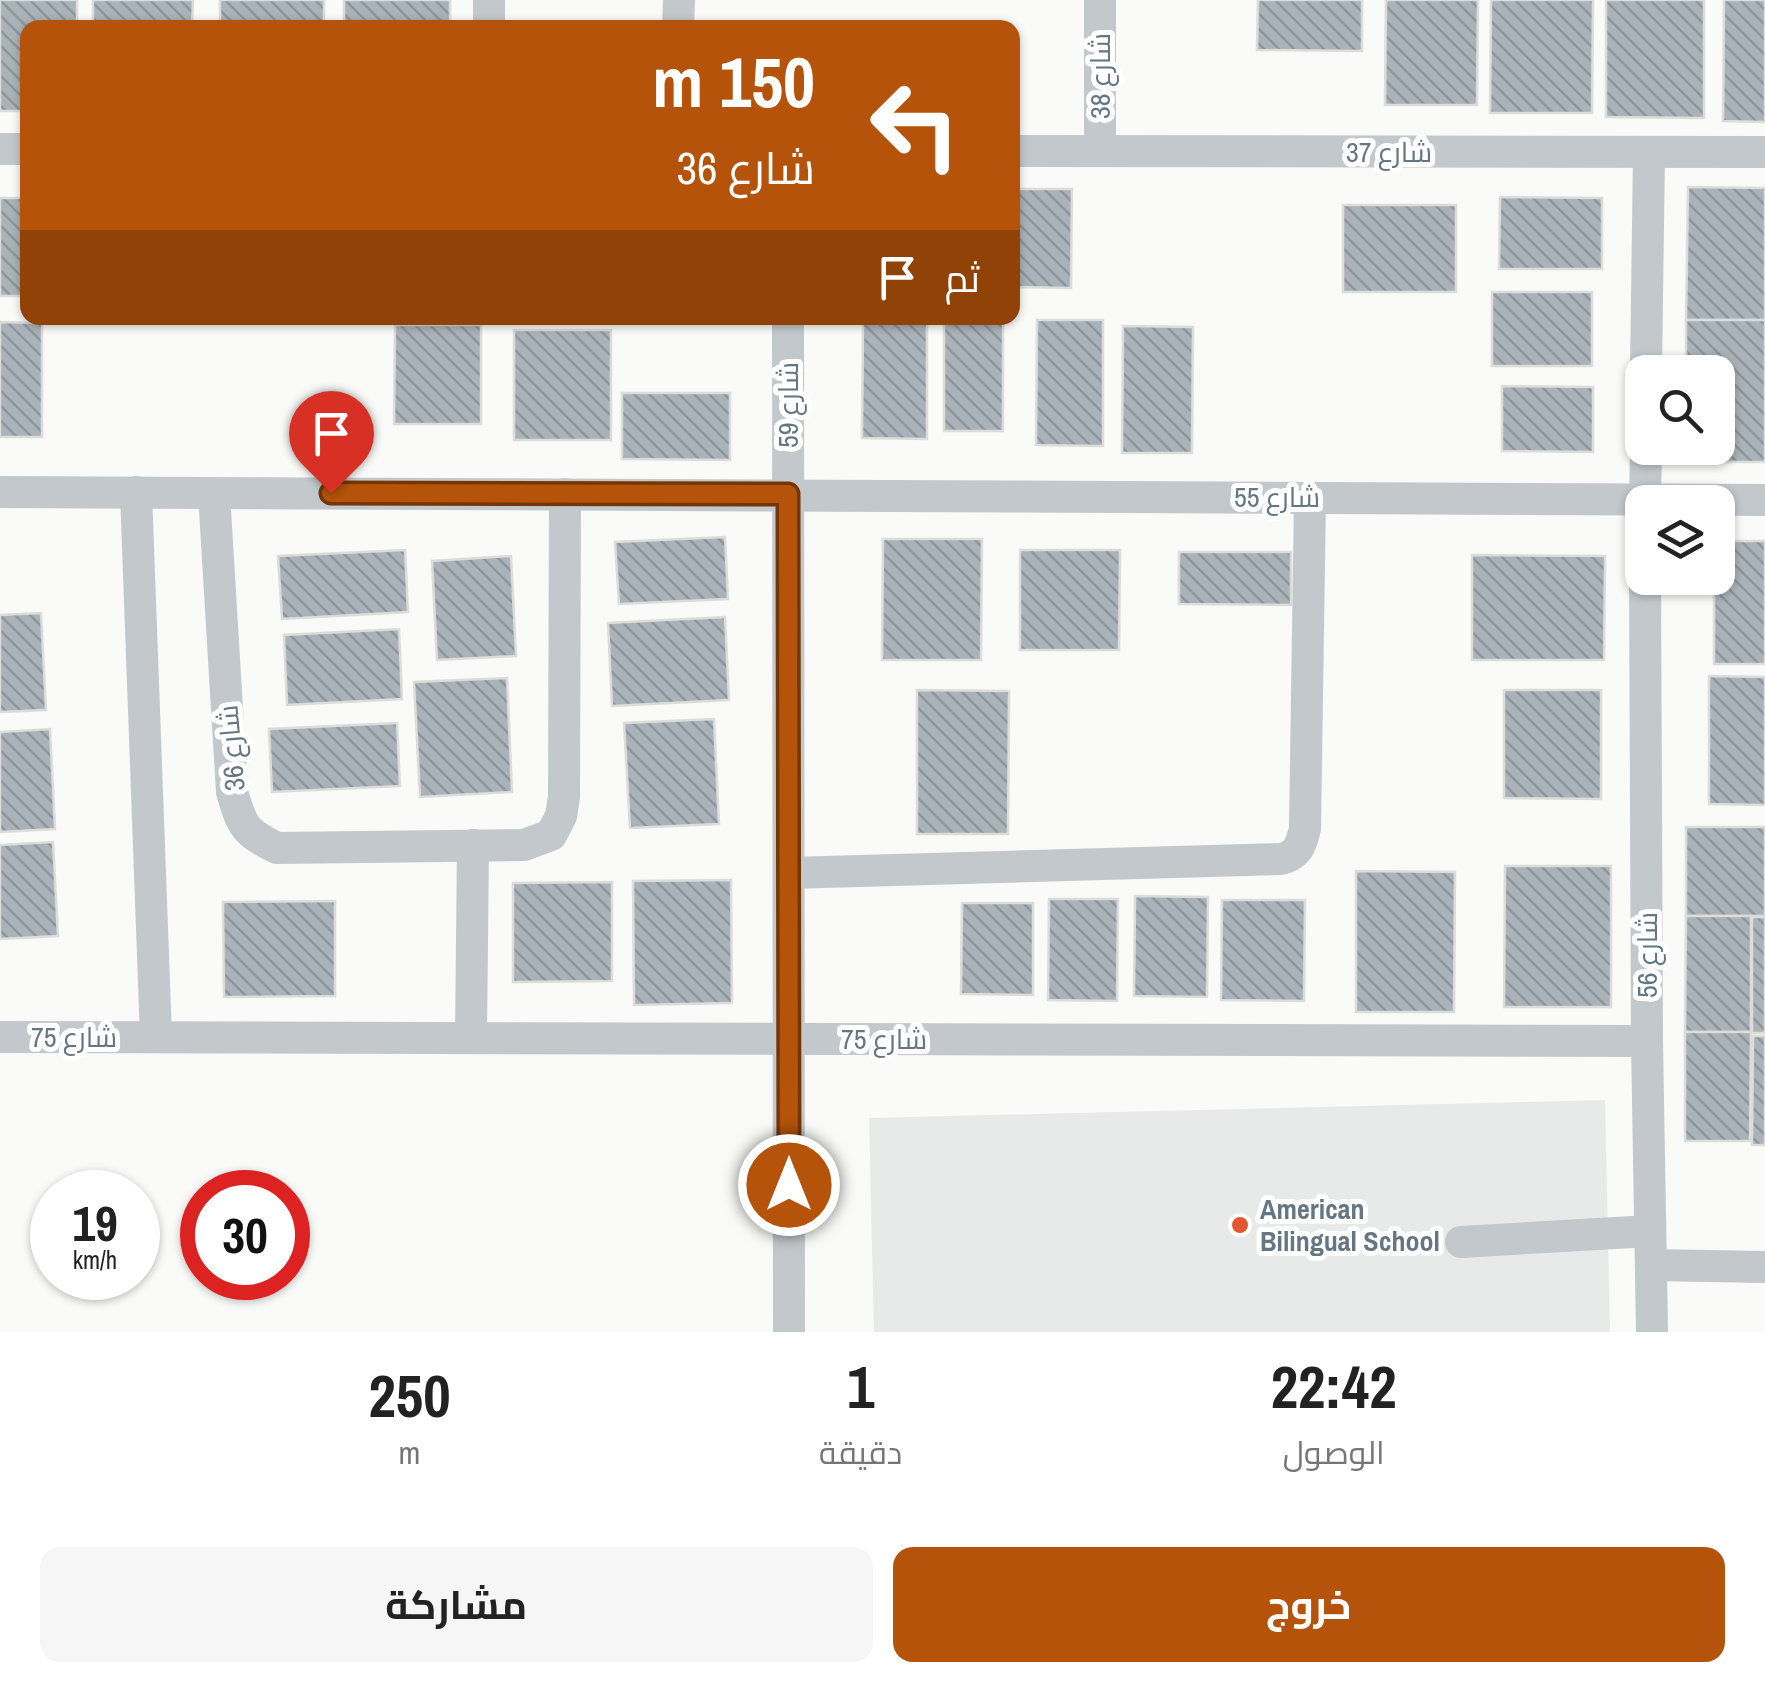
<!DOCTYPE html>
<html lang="ar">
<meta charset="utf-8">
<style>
:root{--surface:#fff;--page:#f6f6f6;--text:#222;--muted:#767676;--accent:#b45309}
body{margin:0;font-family:"Archivo Narrow",Cairo,sans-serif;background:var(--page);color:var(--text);direction:rtl;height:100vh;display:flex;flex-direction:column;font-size:38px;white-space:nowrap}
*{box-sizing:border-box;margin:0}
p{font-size:32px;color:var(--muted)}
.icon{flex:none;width:55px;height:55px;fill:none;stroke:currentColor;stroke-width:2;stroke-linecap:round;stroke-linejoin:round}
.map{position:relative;height:1332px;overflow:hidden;direction:ltr}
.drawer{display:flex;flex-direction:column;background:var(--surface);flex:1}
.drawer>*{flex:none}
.banner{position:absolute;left:20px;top:20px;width:1000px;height:305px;border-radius:20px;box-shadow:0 2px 8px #0004;direction:rtl;background:#b45309;color:#fff;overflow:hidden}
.buttons{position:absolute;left:1625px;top:355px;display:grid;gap:20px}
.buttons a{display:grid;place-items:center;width:110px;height:110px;border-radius:20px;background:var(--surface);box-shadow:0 2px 8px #0004;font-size:50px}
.speed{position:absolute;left:30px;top:1170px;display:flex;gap:20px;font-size:50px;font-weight:700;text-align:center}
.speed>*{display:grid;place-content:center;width:130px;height:130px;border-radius:50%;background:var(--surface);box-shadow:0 2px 8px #0004;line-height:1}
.speed small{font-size:25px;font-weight:400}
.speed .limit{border:15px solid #d22;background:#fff;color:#111}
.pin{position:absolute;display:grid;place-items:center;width:85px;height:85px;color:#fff;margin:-102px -42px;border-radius:50% 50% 50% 0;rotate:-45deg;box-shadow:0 0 10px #0007}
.pin .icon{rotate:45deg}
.me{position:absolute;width:110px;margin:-55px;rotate:0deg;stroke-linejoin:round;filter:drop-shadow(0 0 8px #0008)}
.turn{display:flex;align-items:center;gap:35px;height:210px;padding:0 40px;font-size:45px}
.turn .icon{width:130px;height:130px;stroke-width:2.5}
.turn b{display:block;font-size:70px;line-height:85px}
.then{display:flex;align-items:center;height:95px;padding:0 40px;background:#0003;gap:20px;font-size:38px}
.eta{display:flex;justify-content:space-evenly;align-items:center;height:170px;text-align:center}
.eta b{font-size:60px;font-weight:700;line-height:70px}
.primary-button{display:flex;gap:20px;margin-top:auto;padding:20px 40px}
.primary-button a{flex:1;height:115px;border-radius:20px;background:var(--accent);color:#fff;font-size:40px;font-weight:700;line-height:115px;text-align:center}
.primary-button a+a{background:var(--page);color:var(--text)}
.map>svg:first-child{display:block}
</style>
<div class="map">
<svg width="1765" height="1332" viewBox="0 0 1765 1332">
<defs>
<pattern id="building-back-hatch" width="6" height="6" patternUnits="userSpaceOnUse" patternTransform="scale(2.5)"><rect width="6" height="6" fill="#aab3b9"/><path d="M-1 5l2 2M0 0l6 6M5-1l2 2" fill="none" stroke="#8e969c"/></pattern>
</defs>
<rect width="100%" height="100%" fill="#fafaf8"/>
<!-- built -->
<path fill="#e8e9e9" d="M1605,1100l5,232h-736l-5,-214z"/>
<!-- building -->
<g fill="url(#building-back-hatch)" stroke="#dcdcda" stroke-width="2.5">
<path d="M0,0h77v28h-49v83h-28z"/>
<path d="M93,0h100l-1,28h-99z"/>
<rect x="220" y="0" width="104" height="28"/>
<rect x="344" y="0" width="106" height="28"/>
<path d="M1258,0h104v51l-105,-1z"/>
<path d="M1386,0h92l-1,105h-92z"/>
<path d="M1491,0h102l-1,113h-102z"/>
<path d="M1606,0h98v118l-98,-1z"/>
<path d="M1724,0h41v122l-42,-1z"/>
<path d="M1688,187l77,1v132h-79z"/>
<path d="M1012,189h60l-1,99 -59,-1z"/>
<path d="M1500,197l102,1v71h-103z"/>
<rect x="0" y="198" width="28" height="98"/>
<rect x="1343" y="205" width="113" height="87"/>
<rect x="1492" y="292" width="100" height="74"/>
<path d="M1037,320h66v126l-67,-1z"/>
<path d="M1686,320h79v142h-80v-14h33v-76h-32z"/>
<path d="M863,321h64v118l-65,-1z"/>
<path d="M0,322l42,1v114h-42z"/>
<rect x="944" y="323" width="59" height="108"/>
<path d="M395,325h86v99h-87z"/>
<path d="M1123,326l70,1 -1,126h-70z"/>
<rect x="514" y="330" width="97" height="110"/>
<path d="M1502,386l91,1v65l-91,-1z"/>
<path d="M622,393h108v67l-108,-1z"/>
<path d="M725,537l3,62 -109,5 -4,-62z"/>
<path d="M883,539h99l-1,121h-99z"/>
<path d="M1718,541h47v123h-51v-86h4z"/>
<path d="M405,550l3,62 -126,7 -4,-63z"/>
<path d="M1020,550h100l-1,100h-99z"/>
<path d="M1179,552h112v53l-112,-1z"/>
<path d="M1472,555l133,1 -1,104h-132z"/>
<path d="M511,556l5,100 -79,4 -5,-99z"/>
<path d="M41,613l5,97 -46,2v-97z"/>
<path d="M725,617l4,83 -117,6 -4,-83z"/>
<path d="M399,629l3,70 -115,6 -3,-70z"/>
<path d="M1709,676l56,1v128l-56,-1z"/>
<path d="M507,678l5,114 -92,5 -6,-115z"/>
<path d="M917,690l92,1 -1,143h-91z"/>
<path d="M1504,690h97v109l-97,-1z"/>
<path d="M714,719l5,105 -89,4 -6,-105z"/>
<path d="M397,723l3,63 -128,6 -3,-63z"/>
<path d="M50,729l5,100 -55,3v-100z"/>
<rect x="1686" y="827" width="79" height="89"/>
<path d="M53,842l5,94 -58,3v-94z"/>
<path d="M1505,866h106v141h-107z"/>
<path d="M1356,871l99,1 -1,140h-98z"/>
<path d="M731,880l1,123 -98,2 -1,-124z"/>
<path d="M612,882v99l-99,1v-99z"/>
<path d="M1135,896l73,1 -1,100 -73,-1z"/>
<path d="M1049,899h69l-1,102 -69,-1z"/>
<path d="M1222,900h83l-1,101 -83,-1z"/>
<path d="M335,901v95l-111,1 -1,-95z"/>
<path d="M962,903h71v92l-72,-1z"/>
<path d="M1686,916h65v116h-66z"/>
<rect x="1752" y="917" width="13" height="116"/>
<path d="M1685,1032h66l-1,109h-65z"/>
<path d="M1753,1036h12v109h-13z"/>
</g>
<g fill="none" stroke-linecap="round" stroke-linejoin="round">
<!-- minor -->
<g stroke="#c3c8cc" stroke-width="32">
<path d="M489,0v28"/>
<path d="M1100,0v151"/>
<path d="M678,28l1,-28"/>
<path d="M0,149h28"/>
<path d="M1012,151l753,1"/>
<path d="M788,318l1,1014"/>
<path d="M1646,372l3,-220"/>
<path d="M0,492l1765,8"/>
<path d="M136,492l20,545"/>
<path d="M214,493l18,299c10,34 12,40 45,56l247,-3 27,-10 10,-19 3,-19 1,-303"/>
<path d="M1645,502l1,-54"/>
<path d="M1645,578l2,463 5,291"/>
<path d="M789,873l492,-14c17,-4 20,-14 24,-30l5,-332"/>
<path d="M0,1037l1647,4"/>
<path d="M471,1038l2,-193"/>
<path d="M1461,1242l189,-11"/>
<path d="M1651,1265l114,2"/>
</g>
</g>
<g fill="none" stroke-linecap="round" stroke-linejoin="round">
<defs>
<path id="route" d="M331,493l457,1 1,691"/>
</defs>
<!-- route casing -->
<use href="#route" stroke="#753606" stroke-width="25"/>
<!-- route -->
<use href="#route" stroke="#b45309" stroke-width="18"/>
</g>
<!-- markers -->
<circle fill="#e4572e" stroke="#fff" stroke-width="4" cx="1240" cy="1225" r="10"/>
<g text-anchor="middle" stroke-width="10" stroke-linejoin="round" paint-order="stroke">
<!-- street labels -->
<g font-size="28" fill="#657683" stroke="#fff">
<text transform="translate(1100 76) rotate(-90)" y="10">شارع 38</text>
<text x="1389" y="162">شارع 37</text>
<text transform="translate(788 405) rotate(-90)" y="10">شارع 59</text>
<text x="1277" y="507">شارع 55</text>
<text transform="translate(231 748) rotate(-95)" y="10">شارع 36</text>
<text transform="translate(1647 955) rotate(-90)" y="10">شارع 56</text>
<text x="74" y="1047">شارع 75</text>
<text x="884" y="1049">شارع 75</text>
</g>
<!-- poi labels -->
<g font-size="28" font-weight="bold" fill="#657683" stroke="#fff" text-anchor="start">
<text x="1260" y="1219">American<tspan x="1260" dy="32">Bilingual School</tspan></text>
</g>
</g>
</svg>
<div class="buttons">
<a><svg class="icon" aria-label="search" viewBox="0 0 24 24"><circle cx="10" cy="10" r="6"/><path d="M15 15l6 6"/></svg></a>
<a><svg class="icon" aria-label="layers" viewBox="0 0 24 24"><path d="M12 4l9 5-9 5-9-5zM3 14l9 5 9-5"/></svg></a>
</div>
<div class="speed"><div>19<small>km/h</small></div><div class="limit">30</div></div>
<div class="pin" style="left:331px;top:493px;background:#d93025"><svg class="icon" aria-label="arrive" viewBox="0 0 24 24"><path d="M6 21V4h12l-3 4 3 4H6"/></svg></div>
<svg class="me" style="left:789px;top:1185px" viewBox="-20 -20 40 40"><circle r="17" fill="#b45309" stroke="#fff" stroke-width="3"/><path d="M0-11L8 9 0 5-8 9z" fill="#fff"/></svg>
<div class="banner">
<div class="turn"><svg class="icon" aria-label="left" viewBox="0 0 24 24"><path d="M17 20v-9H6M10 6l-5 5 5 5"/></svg><div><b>150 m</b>شارع 36</div></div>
<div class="then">ثم<svg class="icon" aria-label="arrive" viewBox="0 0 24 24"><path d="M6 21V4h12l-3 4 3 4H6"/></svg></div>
</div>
</div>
<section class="drawer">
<div class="eta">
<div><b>22:42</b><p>الوصول</p></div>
<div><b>1</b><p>دقيقة</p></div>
<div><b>250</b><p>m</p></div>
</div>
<div class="primary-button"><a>خروج</a><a>مشاركة</a></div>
</section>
